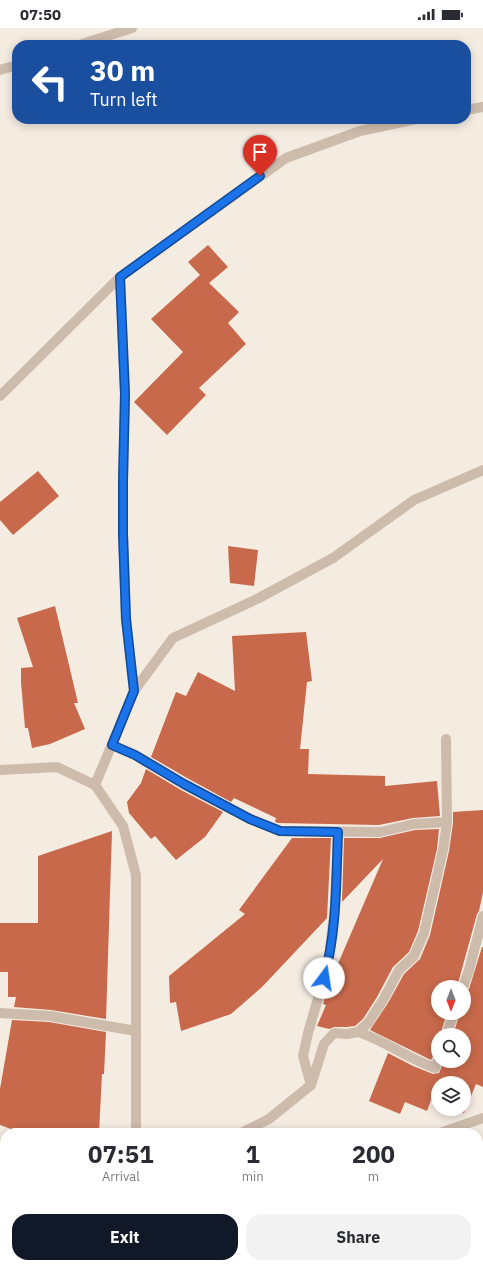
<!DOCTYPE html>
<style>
:root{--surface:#fff;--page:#f2f2f3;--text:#2b2b33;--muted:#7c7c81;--accent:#111827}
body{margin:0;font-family:"IBM Plex Sans",sans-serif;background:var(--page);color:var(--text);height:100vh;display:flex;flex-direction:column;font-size:15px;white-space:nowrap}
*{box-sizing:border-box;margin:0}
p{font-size:13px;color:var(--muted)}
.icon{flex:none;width:22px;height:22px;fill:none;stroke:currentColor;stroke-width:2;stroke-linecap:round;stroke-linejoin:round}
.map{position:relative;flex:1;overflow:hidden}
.drawer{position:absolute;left:0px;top:1100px;width:483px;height:140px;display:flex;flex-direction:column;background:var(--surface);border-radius:16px 16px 0 0;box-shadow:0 2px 10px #0003}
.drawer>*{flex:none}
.hud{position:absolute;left:12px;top:12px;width:459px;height:84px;border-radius:16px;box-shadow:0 2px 10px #0003;background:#1a4fa0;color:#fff;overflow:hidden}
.needle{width:26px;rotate:180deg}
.tools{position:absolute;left:431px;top:952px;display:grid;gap:8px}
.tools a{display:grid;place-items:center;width:40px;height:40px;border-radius:50%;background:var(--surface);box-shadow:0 2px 10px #0003;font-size:20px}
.pin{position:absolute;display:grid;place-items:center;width:34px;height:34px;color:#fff;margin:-41px -17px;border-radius:50% 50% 50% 0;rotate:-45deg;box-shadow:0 0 4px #0007}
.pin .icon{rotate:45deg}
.me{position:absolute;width:44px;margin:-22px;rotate:14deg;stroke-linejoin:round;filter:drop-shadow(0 0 3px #0008)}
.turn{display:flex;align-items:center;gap:14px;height:84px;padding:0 12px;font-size:18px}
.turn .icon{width:52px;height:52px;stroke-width:2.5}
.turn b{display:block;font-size:28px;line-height:34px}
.eta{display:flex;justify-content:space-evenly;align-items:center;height:68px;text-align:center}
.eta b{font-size:24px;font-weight:800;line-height:28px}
.primary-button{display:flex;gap:8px;margin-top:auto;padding:8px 12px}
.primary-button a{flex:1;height:46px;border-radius:16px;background:var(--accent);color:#fff;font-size:16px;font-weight:800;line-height:46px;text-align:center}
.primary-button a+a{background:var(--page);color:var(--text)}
.status{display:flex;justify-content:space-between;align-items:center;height:28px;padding:0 20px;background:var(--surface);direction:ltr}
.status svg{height:11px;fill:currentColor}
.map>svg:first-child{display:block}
</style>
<div class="status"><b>07:50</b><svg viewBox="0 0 49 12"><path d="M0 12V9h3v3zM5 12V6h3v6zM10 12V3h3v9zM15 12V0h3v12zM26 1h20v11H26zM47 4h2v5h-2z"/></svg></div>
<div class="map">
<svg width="483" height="1240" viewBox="0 0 483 1240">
<rect width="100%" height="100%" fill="#f4ebe1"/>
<!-- building -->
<g fill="#c8694b">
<path d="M208,217l20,22 -19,16 30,29 -11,11 18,21 -47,44 7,7 -39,40 -33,-33 49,-50 -32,-33 49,-44 -12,-13z"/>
<path d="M38,443l21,25 -46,39 -13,-15v-18z"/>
<path d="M228,518l30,4 -4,36 -24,-3z"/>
<path d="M55,578l23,97h-4l11,26 -35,15 -18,4 -4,-20h-3l-4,-46v-14l12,-1 -16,-49z"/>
<path d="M306,604l6,49 -5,1 -7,67h9l-1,25 77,2v10l52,-5 3,35 -27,2 -34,7 -101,-2 -3,-1 1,-4 -42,-20 -3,4 -44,-24 -36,-21 25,-65 10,4 12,-24 37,19 -3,-55z"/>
<path d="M146,741l35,21 42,22 -18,25 -29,23 -21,-24 -4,3 -22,-26 -2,-11 14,-19z"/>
<path d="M483,782v82l-4,19 -2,3 -20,73h-19v26h9l-7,22h-2v19l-4,1 -3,5 -61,-30 18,-27 16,-29 16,-15 10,-24 19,-84 4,-28v-11z"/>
<path d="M439,801l-2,20 -19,82 -9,21 -16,15 -16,30 -14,22 -8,7 -8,1h-13l-5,2 -12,-3 9,-21 -3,-1 5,-17 55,-128 -41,43 2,-64h36l35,-8z"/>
<path d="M112,803l-6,188 -55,-9 -37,-3 2,-10h-8v-25h-8v-49h38v-67z"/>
<path d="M292,810h39l-4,80 -65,69 -31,27 -50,17 -5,-29 -6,1 -1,-27 76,-62 -6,-4z"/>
<path d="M482,919h1v140l-7,-3 -12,29 -10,-4h10v-26h-26v20l-7,-3 -4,11 -22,-9 -5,12 -31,-13 19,-48 25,13 20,8 6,-1 5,-12h20v-26h-11l7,-22h4v-20l5,-4z"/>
<path d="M12,992l37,2 57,10 -2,42h-2l-3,59 -67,-3 -2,3h-8l-22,-8v-36z"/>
</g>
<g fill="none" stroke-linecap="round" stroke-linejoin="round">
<!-- lane -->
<g stroke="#cdbbac" stroke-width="10">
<path d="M79,17l53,-17"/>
<path d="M0,42l17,-5"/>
</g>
<!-- street -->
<g stroke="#cdbbac" stroke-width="10">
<path d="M466,82l17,-3"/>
<path d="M0,368l120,-119 166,-119 74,-27 56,-12"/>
<path d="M134,663l39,-53 86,-40 74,-40 81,-58 69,-30"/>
<path d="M112,717l23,10 49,29 66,35 30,12 100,1 34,-8 33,-2"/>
<path d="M0,742l57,-3 38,18 28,41 13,49v258"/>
<path d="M95,757l39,-94 -8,-72 -3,-85v-53l2,-87 -5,-117"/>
<path d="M463,959l6,-17 14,-54"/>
<path d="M0,985l50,3 86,15"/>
<path d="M358,1004c28,9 50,27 77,36l3,-8"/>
<path d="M446,1007l8,-22"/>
<path d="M311,1057l-8,-29 5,-23 20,-69 7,-56 3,-76"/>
<path d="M241,1105l28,-14 42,-34 13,-41 10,-11 13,1 11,-2 10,-9 15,-23 16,-30 15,-14 10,-23 19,-83 4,-28 -1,-83"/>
<path d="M440,1105l43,-15"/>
<path d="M133,1240l1,-5"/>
<path d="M213,1240l10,-5"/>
</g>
</g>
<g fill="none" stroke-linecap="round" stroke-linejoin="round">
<defs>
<path id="route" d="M260,148l-140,101 5,117 -2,87v53l3,85 8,72 -22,54 23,10 49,29 66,35 30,12 58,1c-2,49 -1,99 -14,146"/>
</defs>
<!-- route casing -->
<use href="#route" stroke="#114b97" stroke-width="10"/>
<!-- route -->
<use href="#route" stroke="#1a73e8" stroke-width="7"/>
</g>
</svg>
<div class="tools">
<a><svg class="needle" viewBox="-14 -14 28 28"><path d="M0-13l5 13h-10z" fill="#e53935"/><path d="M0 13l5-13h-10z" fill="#7c7c81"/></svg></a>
<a><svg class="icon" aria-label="search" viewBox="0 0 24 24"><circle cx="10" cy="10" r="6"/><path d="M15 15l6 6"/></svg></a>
<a><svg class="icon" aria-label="layers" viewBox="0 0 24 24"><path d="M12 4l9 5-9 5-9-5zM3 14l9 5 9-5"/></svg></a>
</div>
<div class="pin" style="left:260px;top:148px;background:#d93025"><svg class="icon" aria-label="arrive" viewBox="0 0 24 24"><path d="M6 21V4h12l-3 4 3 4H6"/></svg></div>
<svg class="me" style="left:324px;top:950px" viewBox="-20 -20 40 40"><circle r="19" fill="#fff"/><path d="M0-13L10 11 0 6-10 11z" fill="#1a73e8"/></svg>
<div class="hud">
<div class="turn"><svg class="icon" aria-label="left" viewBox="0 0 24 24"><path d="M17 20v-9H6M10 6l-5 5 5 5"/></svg><div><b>30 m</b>Turn left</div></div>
</div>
<section class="drawer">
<div class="eta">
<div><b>07:51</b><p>Arrival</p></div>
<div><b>1</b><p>min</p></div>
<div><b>200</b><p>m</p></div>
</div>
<div class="primary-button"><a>Exit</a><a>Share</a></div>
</section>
</div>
